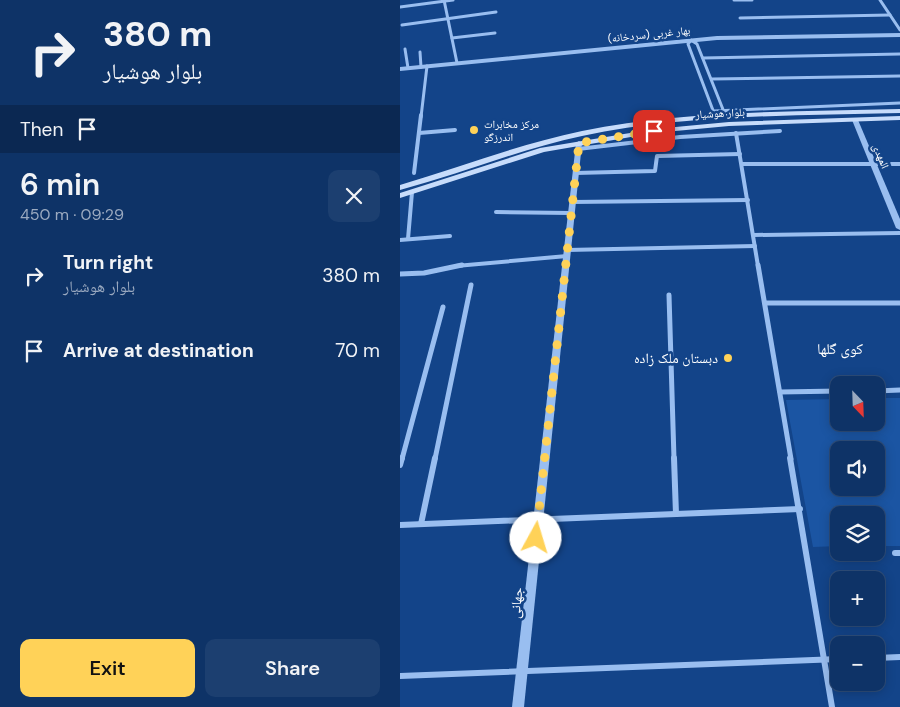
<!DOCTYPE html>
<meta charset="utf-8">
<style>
:root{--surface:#0e3367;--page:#1c3f70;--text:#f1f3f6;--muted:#9baac0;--line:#2e4e7b;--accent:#ffd258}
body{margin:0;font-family:"DM Sans","Noto Naskh Arabic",sans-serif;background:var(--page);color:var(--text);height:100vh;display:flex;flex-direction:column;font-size:19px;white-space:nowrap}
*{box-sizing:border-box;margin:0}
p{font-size:16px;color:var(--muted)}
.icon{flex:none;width:28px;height:28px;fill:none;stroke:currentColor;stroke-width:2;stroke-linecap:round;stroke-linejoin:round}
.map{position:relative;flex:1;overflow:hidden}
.details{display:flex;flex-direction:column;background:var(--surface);width:400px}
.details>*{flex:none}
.guide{background:#0e3367;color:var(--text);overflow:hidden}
.needle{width:32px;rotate:157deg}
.tools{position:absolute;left:430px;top:376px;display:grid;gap:10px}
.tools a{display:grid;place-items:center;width:55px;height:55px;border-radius:10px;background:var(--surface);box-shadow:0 2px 12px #0003,0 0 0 1px var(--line);font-size:25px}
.pin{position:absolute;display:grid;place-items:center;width:42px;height:42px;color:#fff;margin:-21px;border-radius:10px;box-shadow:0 2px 8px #0006}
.me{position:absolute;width:55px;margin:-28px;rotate:6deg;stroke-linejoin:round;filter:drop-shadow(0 0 4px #0008)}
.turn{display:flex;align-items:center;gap:18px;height:105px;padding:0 20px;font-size:22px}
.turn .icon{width:65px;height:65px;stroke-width:2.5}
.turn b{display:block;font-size:35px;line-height:42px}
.then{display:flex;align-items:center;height:48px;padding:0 20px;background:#0003;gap:10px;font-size:19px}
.round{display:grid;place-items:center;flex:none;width:52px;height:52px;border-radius:10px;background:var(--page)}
.overview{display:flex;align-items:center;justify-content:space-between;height:85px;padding:0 20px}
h1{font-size:30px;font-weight:600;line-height:38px}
.button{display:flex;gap:10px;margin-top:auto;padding:10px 20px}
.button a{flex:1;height:58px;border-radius:10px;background:var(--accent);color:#111;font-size:20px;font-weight:600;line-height:58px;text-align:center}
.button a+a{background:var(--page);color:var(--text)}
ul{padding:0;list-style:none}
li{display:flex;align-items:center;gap:15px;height:75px;padding:0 20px}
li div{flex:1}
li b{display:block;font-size:19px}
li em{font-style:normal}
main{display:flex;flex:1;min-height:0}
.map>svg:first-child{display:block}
</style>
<main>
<section class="details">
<div class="guide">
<div class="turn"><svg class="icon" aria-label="right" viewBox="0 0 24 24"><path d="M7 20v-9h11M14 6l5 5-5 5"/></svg><div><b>380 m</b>بلوار هوشیار</div></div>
<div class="then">Then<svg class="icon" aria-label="arrive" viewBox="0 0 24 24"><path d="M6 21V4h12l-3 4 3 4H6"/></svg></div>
</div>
<div class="overview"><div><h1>6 min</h1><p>450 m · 09:29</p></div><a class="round"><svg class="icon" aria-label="close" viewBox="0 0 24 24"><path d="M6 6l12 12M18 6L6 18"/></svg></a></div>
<ul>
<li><svg class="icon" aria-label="right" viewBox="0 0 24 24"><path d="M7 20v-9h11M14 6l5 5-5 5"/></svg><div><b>Turn right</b><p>بلوار هوشیار</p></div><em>380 m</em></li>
<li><svg class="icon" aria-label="arrive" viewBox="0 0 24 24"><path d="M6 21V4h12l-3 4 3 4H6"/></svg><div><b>Arrive at destination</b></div><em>70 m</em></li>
</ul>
<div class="button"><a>Exit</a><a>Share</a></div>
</section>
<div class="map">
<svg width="500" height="707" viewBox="0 0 500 707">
<rect width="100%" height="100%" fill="#134489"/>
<!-- green -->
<path fill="#1b55a3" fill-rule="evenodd" d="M476,398h24v148h-24v-31h-37v31l-26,1 -27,-147 53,-1v23h37zM439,450h37v38h-37z"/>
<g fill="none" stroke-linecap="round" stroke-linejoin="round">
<!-- minor-far3 -->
<g stroke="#99bef0" stroke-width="3">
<path d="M44,0l13,63"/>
<path d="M334,0h18"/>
<path d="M480,0l20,30"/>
<path d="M0,7l53,-7"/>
<path d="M340,18l150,-3"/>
<path d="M2,25l94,-13"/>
<path d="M52,38l43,-5"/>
<path d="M5,49l3,19"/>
<path d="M20,52l1,15"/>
<path d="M303,58l197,-4"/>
<path d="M312,79l188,-3"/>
<path d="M314,111l186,-8"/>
<path d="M314,113l-26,-69 3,-4 6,4 27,68"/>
<path d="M21,117l6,-51"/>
</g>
<!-- minor-far2 -->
<g stroke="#99bef0" stroke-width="4">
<path d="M19,133l36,-3"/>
<path d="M336,133l22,133"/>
<path d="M178,149l102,-12 100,-6"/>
<path d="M342,164h158"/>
<path d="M14,173l7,-58"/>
<path d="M175,173l80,-2 2,-15 83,-2"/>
<path d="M172,202l176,-2"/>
<path d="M96,212l75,1"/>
<path d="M354,235l146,-2"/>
<path d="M8,239l4,-47"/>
<path d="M0,240l50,-4"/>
<path d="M167,250l188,-4"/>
<path d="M56,266l111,-10"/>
</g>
<!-- minor-far1 -->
<g stroke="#99bef0" stroke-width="5">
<path d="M358,265l33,194"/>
<path d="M0,274l24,-1 38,-8"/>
<path d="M269,295l5,164"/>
<path d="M365,303h135"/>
<path d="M476,391l24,-1"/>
<path d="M380,392l59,-1"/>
<path d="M2,459l41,-152"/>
<path d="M35,459l36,-174"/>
</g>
<!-- minor -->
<g stroke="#99bef0" stroke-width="6">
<path d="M274,458l2,56"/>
<path d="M390,458l42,249"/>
<path d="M0,465l2,-7"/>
<path d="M21,524l14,-66"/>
<path d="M0,525l400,-16"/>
<path d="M495,553h5"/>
<path d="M476,658l24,-1"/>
<path d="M0,676l439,-17"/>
</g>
<!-- tertiary -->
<g fill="#99bef0" fill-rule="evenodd">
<path d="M500,33v4l-183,3 -317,31v-4l317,-31z"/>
<path d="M455,118l3,2 42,99v11l-4,-2 -44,-108z"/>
<path d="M179,141l3,2 -58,564h-12l64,-564z"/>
</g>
<!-- secondary -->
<g fill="#c7dcfb" fill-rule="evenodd">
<path d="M500,109v4c-106,3 -214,1 -318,23 -62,13 -121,38 -182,54v-5c60,-18 120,-41 182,-54 104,-21 212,-19 318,-22z"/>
<path d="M500,116v4l-171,6 -75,7 -110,19 -144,46v-5l140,-45 114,-19 75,-7z"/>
</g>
</g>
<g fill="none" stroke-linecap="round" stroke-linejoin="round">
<!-- route -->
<path stroke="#ffd258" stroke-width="9" stroke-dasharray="0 16.2" d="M136,538l43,-395 75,-12"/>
</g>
<!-- markers -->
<g fill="#ffd258" stroke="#134489" stroke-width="2">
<circle cx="74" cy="130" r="5"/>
<circle cx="328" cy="358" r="5"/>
</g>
<g text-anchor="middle" stroke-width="5" stroke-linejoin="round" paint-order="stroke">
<!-- far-street labels -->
<g font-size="11" fill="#fff" stroke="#134489">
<text transform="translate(249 34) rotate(-6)" y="4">بهار غربی (سردخانه)</text>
<text transform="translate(320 113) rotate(-3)" y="4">بلوار هوشیار</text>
<text transform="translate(481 156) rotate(67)" y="4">المهدی</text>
</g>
<!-- far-poi labels -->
<g font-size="11" fill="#fff" stroke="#134489" text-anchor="start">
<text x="84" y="128">مرکز مخابرات<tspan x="84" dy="13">اندرزگو</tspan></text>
</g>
<!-- poi labels -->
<g font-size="14" fill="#fff" stroke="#134489" text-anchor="end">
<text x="318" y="363">دبستان ملک زاده</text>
</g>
<!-- street labels -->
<g font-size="14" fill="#fff" stroke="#134489">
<text transform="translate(116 603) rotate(-84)" y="5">جهانی</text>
</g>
<!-- neighbourhood labels -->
<g font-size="15" fill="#fff" stroke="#134489">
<text x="440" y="354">کوی گلها</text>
</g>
</g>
</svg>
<div class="tools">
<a><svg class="needle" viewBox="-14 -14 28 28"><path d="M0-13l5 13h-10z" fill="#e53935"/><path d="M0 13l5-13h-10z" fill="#9baac0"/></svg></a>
<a><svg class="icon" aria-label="sound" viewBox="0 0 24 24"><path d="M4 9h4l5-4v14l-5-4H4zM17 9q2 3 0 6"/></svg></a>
<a><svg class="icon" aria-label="layers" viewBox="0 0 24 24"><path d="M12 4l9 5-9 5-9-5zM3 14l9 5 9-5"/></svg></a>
<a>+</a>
<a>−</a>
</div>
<div class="pin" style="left:254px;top:131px;background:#d93025"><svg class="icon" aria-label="arrive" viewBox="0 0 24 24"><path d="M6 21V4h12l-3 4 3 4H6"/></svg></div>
<svg class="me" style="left:136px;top:538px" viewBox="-20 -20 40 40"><circle r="19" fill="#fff"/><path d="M0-13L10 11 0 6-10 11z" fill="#ffd258"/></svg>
</div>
</main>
